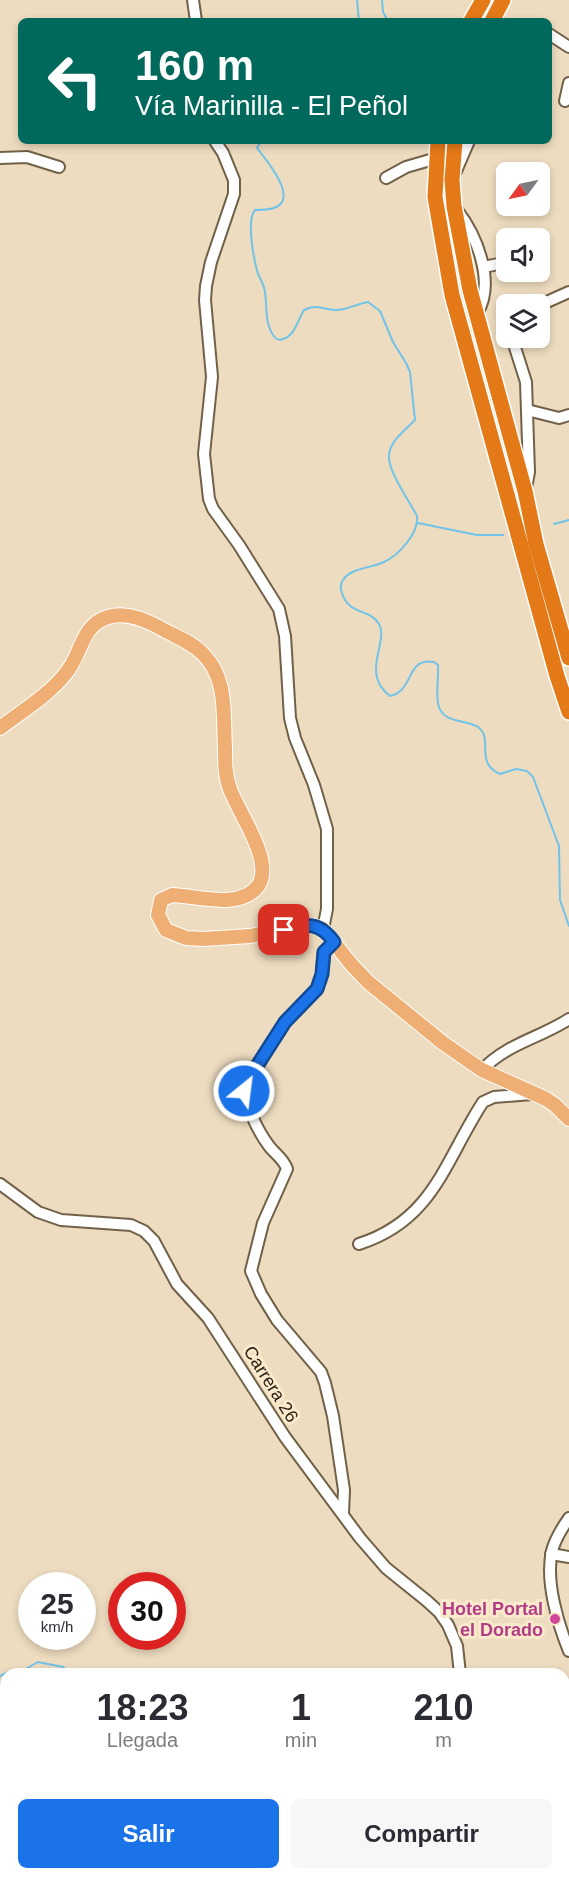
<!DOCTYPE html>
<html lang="es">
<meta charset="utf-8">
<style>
:root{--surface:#fff;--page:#f7f7f7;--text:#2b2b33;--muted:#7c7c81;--accent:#1a73e8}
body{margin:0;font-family:Arial,sans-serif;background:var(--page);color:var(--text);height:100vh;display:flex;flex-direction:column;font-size:22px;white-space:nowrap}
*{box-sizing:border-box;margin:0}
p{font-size:20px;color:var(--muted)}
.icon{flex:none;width:33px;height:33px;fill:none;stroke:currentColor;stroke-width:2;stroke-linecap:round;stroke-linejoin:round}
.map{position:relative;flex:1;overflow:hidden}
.drawer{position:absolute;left:0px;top:1668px;width:570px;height:212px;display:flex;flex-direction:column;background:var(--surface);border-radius:18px 18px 0 0;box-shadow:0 3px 9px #0003}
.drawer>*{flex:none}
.hud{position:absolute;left:18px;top:18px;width:534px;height:126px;border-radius:9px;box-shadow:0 3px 9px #0003;background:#00695c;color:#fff;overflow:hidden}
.needle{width:39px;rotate:237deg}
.tools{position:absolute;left:496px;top:162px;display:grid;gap:12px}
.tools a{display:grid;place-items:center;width:54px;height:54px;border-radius:9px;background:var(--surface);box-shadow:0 3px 9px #0003;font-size:30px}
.speed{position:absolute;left:18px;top:1572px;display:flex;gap:12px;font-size:30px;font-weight:700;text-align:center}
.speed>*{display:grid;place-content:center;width:78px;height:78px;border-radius:50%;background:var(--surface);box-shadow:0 3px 9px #0003;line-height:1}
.speed small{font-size:15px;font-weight:400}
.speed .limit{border:9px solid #d22;background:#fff;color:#111}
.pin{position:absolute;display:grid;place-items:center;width:51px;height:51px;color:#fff;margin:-26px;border-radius:12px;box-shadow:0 3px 9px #0006}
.me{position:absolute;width:66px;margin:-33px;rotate:29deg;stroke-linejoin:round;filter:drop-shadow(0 0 4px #0008)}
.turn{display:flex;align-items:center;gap:21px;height:126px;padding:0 18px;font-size:27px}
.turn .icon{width:78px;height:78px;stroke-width:2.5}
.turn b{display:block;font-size:42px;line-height:51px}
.eta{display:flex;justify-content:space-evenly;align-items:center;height:102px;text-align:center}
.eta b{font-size:36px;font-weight:700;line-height:42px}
.primary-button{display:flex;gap:12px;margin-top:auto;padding:12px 18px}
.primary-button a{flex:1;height:69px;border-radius:9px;background:var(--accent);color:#fff;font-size:24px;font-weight:700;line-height:69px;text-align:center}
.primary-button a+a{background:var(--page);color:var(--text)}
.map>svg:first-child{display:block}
</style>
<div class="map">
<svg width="569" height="1879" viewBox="0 0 569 1879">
<rect width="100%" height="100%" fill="#eddcbf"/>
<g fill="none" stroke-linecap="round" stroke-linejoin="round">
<!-- stream -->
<g stroke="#70c3e9" stroke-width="2">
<path d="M357,0l2,21"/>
<path d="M382,0l1,12 5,9"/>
<path d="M261,141l-4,7c9,12 43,51 17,60 -6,2 -14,2 -19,2 -9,11 -1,50 3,64 3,6 6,11 7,18 2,13 0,30 7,41 2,5 6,8 11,6 12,-3 15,-20 21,-29 13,-6 17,-1 30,0 12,1 22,-6 34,-8l12,9 13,31 13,21 4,9 5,48c-9,9 -25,21 -26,35 -2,15 21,47 28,61 2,17 -18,39 -33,46 -12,6 -34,6 -41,18 -3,4 -3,8 -1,13 7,23 28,15 37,31 10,18 -19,50 11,72 3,-1 6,-1 9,-4 14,-10 10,-34 35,-30l4,3c1,12 -3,32 1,42 6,17 27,12 39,20 16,11 -4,36 22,47l16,-5 11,2 6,6 26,69 1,54 9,26"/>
<path d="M418,523l59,12h26"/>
<path d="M554,524l15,-4"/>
<path d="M120,1674l16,-3 3,3"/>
<path d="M0,1676l8,-4 16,-2 14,-8 25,5 8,7"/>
</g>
<defs>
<g id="minor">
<path d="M193,0l3,21"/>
<path d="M549,34l20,13"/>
<path d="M565,101l4,-18"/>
<path d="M215,141l8,12 11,27v14l-23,68 -5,24 -1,14 7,77 -8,77 5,45 4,10 26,36 40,64 6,27 5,82 5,20 19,47 13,44v80l-4,20"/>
<path d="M0,158l27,-1 32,10"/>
<path d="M456,171l13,-30"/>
<path d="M386,178l20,-11 31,-9"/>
<path d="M457,210c20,26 38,71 21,102"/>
<path d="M484,267l14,-3h9"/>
<path d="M540,305l29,-13"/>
<path d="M512,338l14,44 3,90 -3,16"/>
<path d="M527,410l32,8 10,-3"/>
<path d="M334,942l-10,10 -2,22 -5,15 -32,33 -39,61c-4,18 12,48 23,63 6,8 15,13 18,23l-24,54 -12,48 10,23 16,26 44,52 4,11 8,33 11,74 -1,23"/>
<path d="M482,1070c24,-26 58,-32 87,-51"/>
<path d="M0,1184l38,28 23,8 70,5 13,6 10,10 23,43 31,34 77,119 75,101 26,30 41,33 12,11 9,13 9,21 3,28"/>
<path d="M359,1244c75,-24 86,-84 124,-142l11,-5 38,-3"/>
<path d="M569,1518c-7,10 -14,21 -17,33 -7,30 6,73 17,100"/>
<path d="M551,1554l18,3"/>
<path d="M564,1772l5,1"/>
<path d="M564,1860h5"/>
<path d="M113,1874l9,5"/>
<path d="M184,1874l3,5"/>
<path d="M211,1874l20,5"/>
<path d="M250,1879l6,-5"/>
<path d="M436,1879v-5"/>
<path d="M534,1879v-5"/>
</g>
<path id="major" d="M0,728c22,-17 49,-33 66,-55 16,-19 15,-48 42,-56 19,-6 40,4 56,13 13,7 29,13 39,24 25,24 20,62 22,94 0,14 0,28 5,41 8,23 45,73 28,97 -18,24 -61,10 -86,9l-11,5 -3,15 8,15 20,8 17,1 47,-3 50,-10h14l9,3 28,35 17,18 75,61 39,27 64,29 9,6 14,14"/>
<g id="highway">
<path d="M471,21l12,-21"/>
<path d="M492,21l11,-21"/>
<path d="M438,141l-3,56 17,98 105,381 12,36"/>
<path d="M455,141l-3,39 2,26 16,84 55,201 11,53 33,114"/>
</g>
</defs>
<!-- minor casing -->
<use href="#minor" stroke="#716148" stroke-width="14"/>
<!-- major casing -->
<use href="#major" stroke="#fff" stroke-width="16"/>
<!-- highway casing -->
<use href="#highway" stroke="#fff" stroke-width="18"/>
<!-- minor -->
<use href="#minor" stroke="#fff" stroke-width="10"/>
<!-- major -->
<use href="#major" stroke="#efaf74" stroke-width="14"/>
<!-- highway -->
<use href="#highway" stroke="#e47918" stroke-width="15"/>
</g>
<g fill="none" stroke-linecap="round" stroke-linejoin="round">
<defs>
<path id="route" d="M244,1091l2,-8 39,-61 32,-33 5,-15 2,-22 10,-10c-15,-21 -27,-18 -50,-12"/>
</defs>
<!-- route casing -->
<use href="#route" stroke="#114b97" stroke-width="15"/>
<!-- route -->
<use href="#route" stroke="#1a73e8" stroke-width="10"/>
</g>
<!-- markers -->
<circle fill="#d1479c" stroke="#fbe9cc" stroke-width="2" cx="555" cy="1619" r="6"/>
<g text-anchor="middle" stroke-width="6" stroke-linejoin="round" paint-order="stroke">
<!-- street labels -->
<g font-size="18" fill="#2a2318" stroke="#fbe9cc">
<text transform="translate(271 1384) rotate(58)" y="6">Carrera 26</text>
</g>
<!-- hotel labels -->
<g font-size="18" font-weight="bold" fill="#b23c85" stroke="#fbe9cc" text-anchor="end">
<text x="543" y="1615">Hotel Portal<tspan x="543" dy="21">el Dorado</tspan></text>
</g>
</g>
</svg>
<div class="tools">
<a><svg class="needle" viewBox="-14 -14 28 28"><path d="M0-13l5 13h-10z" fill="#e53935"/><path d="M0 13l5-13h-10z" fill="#7c7c81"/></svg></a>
<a><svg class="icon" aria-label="sound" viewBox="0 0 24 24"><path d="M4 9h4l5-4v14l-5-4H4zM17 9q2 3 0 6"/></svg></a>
<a><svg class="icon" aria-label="layers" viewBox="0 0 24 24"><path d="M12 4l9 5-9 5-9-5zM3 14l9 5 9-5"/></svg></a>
</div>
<div class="speed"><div>25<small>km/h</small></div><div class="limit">30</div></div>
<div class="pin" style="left:284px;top:930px;background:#d93025"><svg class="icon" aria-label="arrive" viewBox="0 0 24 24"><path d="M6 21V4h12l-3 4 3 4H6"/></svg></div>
<svg class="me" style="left:244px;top:1091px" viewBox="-20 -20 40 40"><circle r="17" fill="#1a73e8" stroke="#fff" stroke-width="3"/><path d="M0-11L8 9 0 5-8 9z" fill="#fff"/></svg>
<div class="hud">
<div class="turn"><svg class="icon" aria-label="left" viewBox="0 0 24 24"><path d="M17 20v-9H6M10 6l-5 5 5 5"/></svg><div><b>160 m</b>Vía Marinilla - El Peñol</div></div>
</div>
<section class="drawer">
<div class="eta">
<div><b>18:23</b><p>Llegada</p></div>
<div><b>1</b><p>min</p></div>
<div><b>210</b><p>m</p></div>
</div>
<div class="primary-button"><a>Salir</a><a>Compartir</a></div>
</section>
</div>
